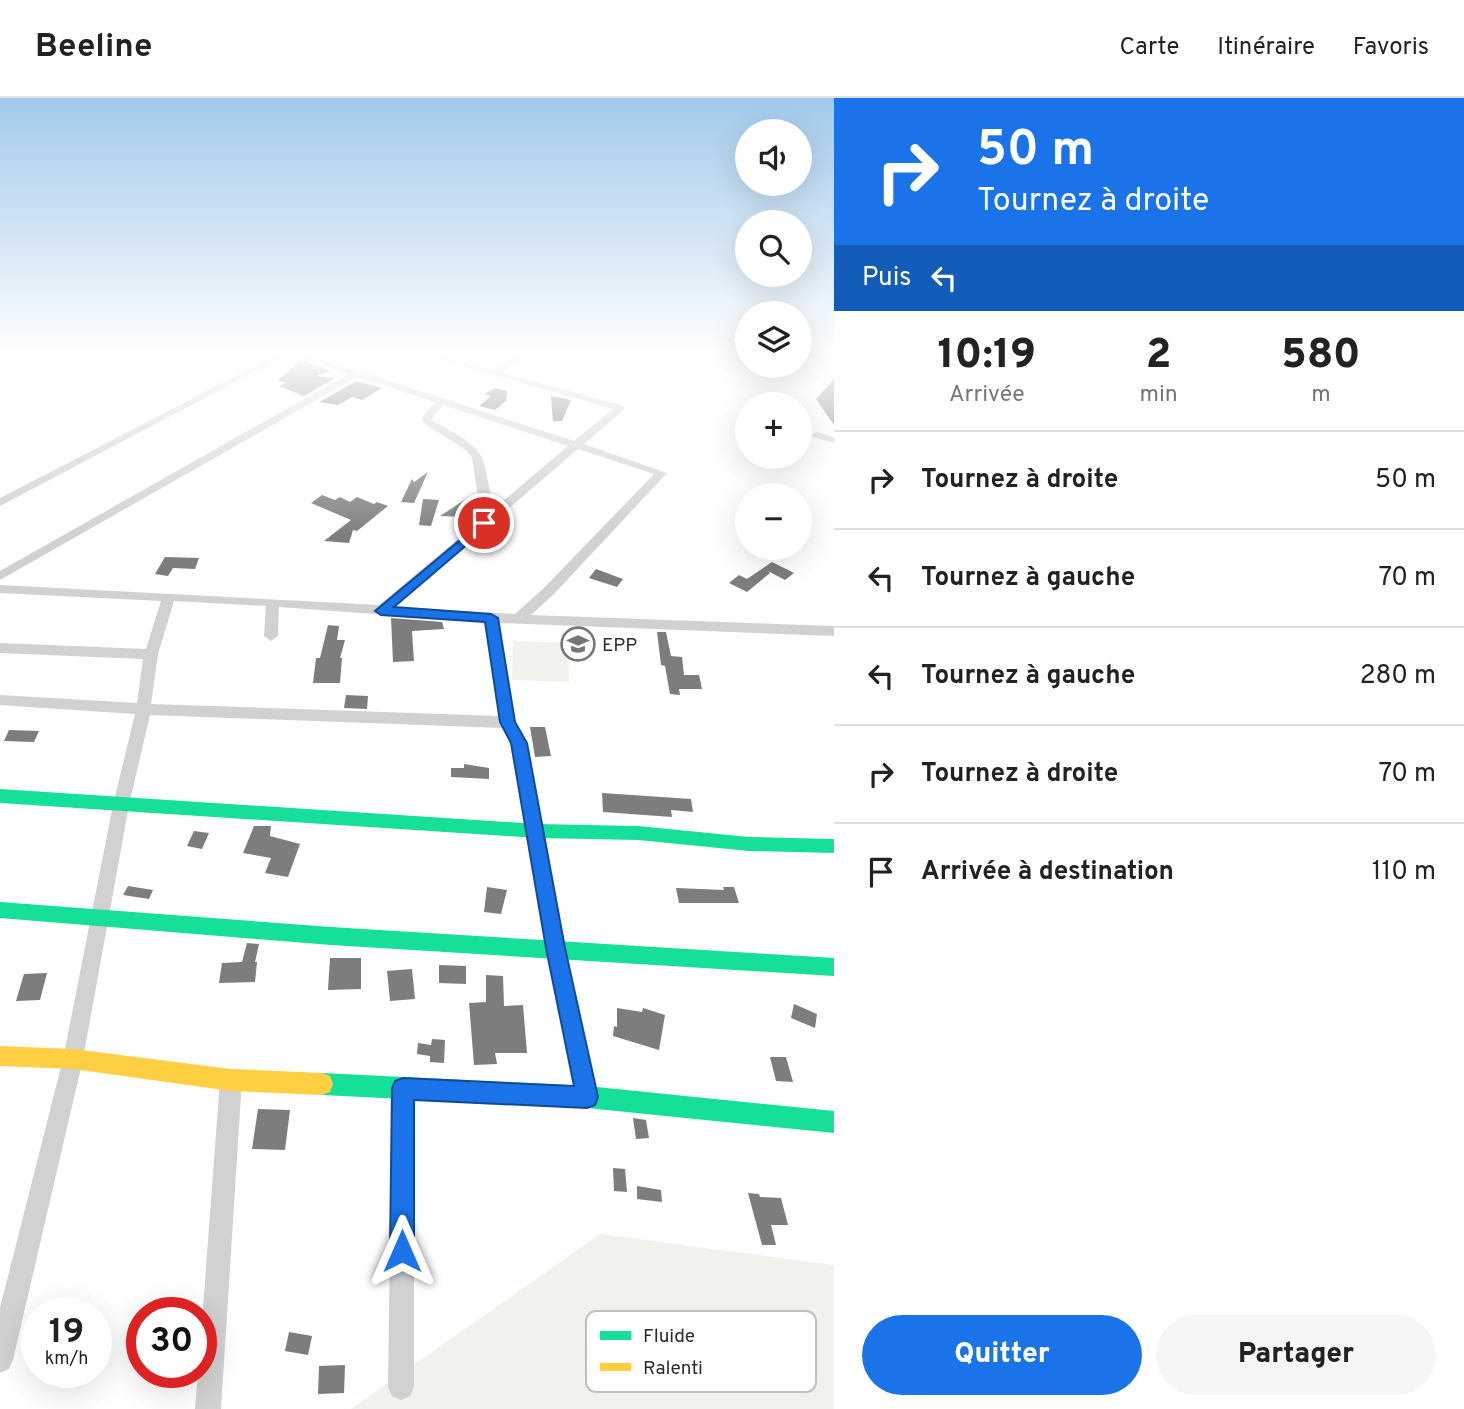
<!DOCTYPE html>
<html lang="fr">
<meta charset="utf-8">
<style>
:root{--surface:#fff;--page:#f6f6f6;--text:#222;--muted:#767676;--line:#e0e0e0;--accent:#1a73e8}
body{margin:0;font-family:Overpass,sans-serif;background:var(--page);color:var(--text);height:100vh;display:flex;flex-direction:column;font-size:26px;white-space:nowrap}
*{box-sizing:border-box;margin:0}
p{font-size:23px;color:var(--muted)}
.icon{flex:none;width:38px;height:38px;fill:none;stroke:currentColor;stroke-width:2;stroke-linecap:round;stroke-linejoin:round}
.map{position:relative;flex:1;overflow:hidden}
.side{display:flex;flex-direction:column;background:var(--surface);width:630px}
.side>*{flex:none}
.hud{background:#1a73e8;color:#fff;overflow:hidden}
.tools{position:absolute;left:735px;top:21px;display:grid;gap:14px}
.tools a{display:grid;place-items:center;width:77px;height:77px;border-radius:50%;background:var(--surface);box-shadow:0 7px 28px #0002;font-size:35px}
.speed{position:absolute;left:21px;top:1199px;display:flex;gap:14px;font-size:35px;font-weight:700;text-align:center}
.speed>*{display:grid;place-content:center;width:91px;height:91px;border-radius:50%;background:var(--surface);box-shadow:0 7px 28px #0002;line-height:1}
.speed small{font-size:18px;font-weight:400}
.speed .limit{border:10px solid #d22;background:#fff;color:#111}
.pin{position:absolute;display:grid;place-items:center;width:60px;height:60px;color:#fff;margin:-30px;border:4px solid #fff;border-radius:50%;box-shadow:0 2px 7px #0007}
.me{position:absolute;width:77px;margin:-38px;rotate:0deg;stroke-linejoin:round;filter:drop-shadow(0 0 5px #0008)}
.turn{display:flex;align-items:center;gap:24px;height:147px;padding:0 28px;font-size:32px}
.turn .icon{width:91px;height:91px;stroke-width:2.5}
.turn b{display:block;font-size:49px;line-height:60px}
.then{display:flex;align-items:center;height:66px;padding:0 28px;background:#0003;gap:14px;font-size:26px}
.eta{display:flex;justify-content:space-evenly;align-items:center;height:119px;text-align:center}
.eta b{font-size:42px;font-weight:800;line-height:49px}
.primary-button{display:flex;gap:14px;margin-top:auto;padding:14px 28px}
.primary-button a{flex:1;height:80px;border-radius:42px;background:var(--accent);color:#fff;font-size:28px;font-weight:800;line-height:80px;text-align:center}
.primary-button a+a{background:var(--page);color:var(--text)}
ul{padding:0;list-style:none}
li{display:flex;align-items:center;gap:21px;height:98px;padding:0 28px;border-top:2px solid var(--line)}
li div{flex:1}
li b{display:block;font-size:26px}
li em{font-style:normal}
header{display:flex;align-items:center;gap:42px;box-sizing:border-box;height:98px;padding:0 35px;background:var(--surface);border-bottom:2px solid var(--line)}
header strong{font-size:33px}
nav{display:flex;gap:38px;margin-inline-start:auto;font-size:24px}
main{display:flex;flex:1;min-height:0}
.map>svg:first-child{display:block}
</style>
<header>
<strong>Beeline</strong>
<nav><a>Carte</a><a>Itinéraire</a><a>Favoris</a></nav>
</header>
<main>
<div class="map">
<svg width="834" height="1311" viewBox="0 0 834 1311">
<rect width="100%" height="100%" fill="#fff"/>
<!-- green -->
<g fill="#f0f3eb">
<path d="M513,543l55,2 1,39 -57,-2z"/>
<path d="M600,1136l234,31v144h-483z"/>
</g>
<!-- building -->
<g fill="#7d7d7d">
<path d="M301,262l30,11 -14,5 18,2 -31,18 -25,-10 7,-3 -8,-3z"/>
<path d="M834,281v46l-18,-26z"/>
<path d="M356,283l26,7 -20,12 -10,-3 -14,8 -19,-3z"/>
<path d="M495,290l12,3 -1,10 -11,9 -16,-4 12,-10 -7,-2z"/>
<path d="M551,298l20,4 -9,21h-9z"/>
<path d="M428,374l-14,31 -13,-1 11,-23 2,3z"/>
<path d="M322,397l13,5 5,-3 10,5 7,-5 17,7 3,-2 11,4 -31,25 -4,-1 -4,13 -25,-2 27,-21 -40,-17z"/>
<path d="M469,399l-2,20 -27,-1z"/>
<path d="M423,401l16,1 -8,26 -12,-1z"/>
<path d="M165,459l34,1 -4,11 -22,-1 -5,8 -13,-2z"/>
<path d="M772,464l22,11 -9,7 -17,-9 2,2 -23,19 -18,-9 10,-8 8,4z"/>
<path d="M596,471l27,10 -6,8 -28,-9z"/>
<path d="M391,520l51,4 2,7 -32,2 2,30 -21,1z"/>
<path d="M328,527l11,1 -2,14h8l-5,18h2l-2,25h-27l3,-25h4z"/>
<path d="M657,534h9l5,24 11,1 2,18h15l3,14h-23l1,6 -10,-1 -5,-28 -4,-1z"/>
<path d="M346,597l22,1 -1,13 -23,-1z"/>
<path d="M530,629h15l6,29 -16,1z"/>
<path d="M9,632l30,1 -5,11 -30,-1z"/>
<path d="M464,666l25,4v11l-38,-2v-9h13z"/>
<path d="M602,695l89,6 2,13 -22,-2 1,7 -69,-5z"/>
<path d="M254,728h17l-1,10 30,8 -12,33 -23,-4 6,-15 -28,-5z"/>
<path d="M194,733l15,2 -7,16 -15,-3z"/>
<path d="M128,788l25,4 -4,9 -26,-4z"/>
<path d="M487,789l20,3 -6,24 -17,-2z"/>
<path d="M723,789h11l5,16h-60l-3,-15 48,2z"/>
<path d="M247,845l12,1 -4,18h2l-2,20 -36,1 3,-20 20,-1z"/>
<path d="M330,860h31v31l-33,1z"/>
<path d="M439,867l27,1v18l-27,-1z"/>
<path d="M412,871l3,30 -25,2 -3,-30z"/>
<path d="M47,875l-7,27 -24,1 8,-27z"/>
<path d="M486,877l17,1 1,30 19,-1 4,48h-32l2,11 -23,1 -5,-62 17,-1z"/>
<path d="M794,906l23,10 -2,14 -24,-10z"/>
<path d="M617,910l25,4 1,-4 22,7 -6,35 -46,-14 1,-10 3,1z"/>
<path d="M432,941l13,1 -1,23 -14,-1v-6l-13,-2 1,-11 13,2z"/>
<path d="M770,959h16l7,25 -17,-1z"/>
<path d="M258,1011l32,1 -5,40 -33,-1z"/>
<path d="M633,1020l13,2 3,18 -13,1z"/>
<path d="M613,1070l12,1 2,23 -13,-1z"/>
<path d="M637,1088l24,4 1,12 -25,-3z"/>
<path d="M748,1095l11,1 1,3 21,1 7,27h-17l5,20h-14z"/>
<path d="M289,1234l23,4 -4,19 -23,-4z"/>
<path d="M345,1267l-1,28 -26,1 1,-28z"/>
</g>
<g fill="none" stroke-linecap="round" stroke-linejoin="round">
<!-- street -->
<g fill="#d1d1d1" fill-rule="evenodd">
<path d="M278,256h11l-289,152v-8z"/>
<path d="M293,256h12l269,87 39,-32 -192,-55h14l59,16 25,-16h10l-26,19 121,33v4l-40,34 83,29 -113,121 -23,21 303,11v10l-335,-13 16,99 12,21 37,205 34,149 -3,8 -8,3 -8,-3 -3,-8 -30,-149 -35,-205 -9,-15 -352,-13 -21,90 -46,254 -70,301 -4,9 -9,4v-65l63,-249 50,-254 22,-91 -135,-9v-10l137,8 6,-44 -143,-6v-10l146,6 15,-48 -161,-8v-8l379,20 110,-92 -11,-17 -6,-38 -5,-7 -43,-28 -2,-5 13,-16 -78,-25 -357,203v-9l348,-197zM443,307l125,41 -72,61c-9,-16 -7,-32 -14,-49 -7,-17 -33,-27 -49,-37l-1,-3zM578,351l76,25 -110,114 -29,26 -121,-7zM174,503l92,5 -2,30 7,5 7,-5 1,-29 206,15 14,94 -348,-12 7,-50z"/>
<path d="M817,334l17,5v6l-21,-6 -1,-2z"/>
<path d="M231,971l7,4 4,7 -21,329h-26l3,-37h3v-37l19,-255 4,-7z"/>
<path d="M403,979l8,3 3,8v299l-4,9 -9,4 -9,-4 -4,-9 4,-299 3,-8z"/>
</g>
<!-- fast -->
<g fill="#16e098" fill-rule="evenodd">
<path d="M0,691l537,35 101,2 111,11 85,2v14l-85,-2 -111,-11 -101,-2 -537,-35z"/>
<path d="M0,804l331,25 503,31v18l-503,-31 -331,-27z"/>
<path d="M322,975l265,13 247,25v22l-247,-25 -265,-13 -8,-3 -3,-8 3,-8z"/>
</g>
<!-- slow -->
<path fill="#ffcf43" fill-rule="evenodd" d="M0,948l73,3 158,20 91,4 8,3 3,8 -3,8 -8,3 -91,-4 -158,-22 -73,-3z"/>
</g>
<!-- sky -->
<linearGradient id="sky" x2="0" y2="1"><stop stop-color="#a1c9eb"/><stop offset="0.58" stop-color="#fff"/><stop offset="1" stop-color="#fff" stop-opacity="0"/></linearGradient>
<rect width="834" height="439" fill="url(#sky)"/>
<!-- route -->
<path fill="#1a73e8" stroke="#114b97" stroke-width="2" d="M484,422l6,3 -1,3 -95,81 97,7 7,4 17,104 12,21 38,205 33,149 -3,8 -8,3 -173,-8v151l-3,9 -9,3 -9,-3 -3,-9 2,-163 3,-7 8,-3 171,8 -28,-138 -35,-205 -11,-21 -15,-100 -104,-7 -6,-4z"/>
<!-- icons -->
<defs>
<symbol id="school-ring" viewBox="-11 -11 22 22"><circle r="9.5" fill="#fff" stroke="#767676" stroke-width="1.5"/><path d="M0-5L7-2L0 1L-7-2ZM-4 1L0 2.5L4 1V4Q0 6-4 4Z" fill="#767676"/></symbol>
</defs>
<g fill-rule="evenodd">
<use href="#school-ring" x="559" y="527" width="38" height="38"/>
</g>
<g text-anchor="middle" stroke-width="7" stroke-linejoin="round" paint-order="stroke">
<!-- poi labels -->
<g font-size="19" fill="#2c2c2c" stroke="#fff" text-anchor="start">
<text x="602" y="553">EPP</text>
</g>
</g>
<!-- legend -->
<rect x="586" y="1213" width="230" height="81" rx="10" fill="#fff" stroke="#c0c0c0" stroke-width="2"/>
<rect x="600" y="1233" width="31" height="9" fill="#16e098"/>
<rect x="600" y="1265" width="31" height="8" fill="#ffcf43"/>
<g font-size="19" fill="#2c2c2c">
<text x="643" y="1244">Fluide</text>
<text x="643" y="1276">Ralenti</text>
</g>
</svg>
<div class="tools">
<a><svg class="icon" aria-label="sound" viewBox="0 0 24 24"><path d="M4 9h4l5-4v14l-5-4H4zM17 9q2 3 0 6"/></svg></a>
<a><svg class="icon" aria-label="search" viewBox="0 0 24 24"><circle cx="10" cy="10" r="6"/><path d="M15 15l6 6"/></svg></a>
<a><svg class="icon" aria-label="layers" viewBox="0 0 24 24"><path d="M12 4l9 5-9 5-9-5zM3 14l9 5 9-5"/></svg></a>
<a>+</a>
<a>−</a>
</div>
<div class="speed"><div>19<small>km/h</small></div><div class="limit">30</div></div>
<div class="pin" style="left:484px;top:425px;background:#d93025"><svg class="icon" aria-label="arrive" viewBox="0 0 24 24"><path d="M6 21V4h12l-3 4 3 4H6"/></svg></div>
<svg class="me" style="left:402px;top:1153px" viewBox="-20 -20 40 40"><path d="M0-17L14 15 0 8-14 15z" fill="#1a73e8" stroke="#fff" stroke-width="4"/></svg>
</div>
<section class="side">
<div class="hud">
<div class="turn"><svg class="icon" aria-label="right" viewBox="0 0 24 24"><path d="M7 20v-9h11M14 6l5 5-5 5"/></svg><div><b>50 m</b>Tournez à droite</div></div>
<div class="then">Puis<svg class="icon" aria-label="left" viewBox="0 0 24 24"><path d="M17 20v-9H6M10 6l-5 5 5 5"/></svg></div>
</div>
<div class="eta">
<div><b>10:19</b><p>Arrivée</p></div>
<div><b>2</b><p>min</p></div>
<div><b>580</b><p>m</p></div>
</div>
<ul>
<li><svg class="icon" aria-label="right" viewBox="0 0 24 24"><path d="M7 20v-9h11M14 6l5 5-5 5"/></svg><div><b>Tournez à droite</b></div><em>50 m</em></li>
<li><svg class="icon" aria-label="left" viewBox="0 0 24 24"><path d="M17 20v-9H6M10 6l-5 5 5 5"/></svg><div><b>Tournez à gauche</b></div><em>70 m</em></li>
<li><svg class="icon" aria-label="left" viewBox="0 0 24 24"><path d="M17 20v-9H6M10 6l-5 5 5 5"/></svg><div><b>Tournez à gauche</b></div><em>280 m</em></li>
<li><svg class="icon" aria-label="right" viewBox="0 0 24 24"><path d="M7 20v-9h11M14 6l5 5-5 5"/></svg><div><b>Tournez à droite</b></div><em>70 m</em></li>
<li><svg class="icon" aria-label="arrive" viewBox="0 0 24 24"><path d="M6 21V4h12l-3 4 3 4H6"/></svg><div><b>Arrivée à destination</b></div><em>110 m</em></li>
</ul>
<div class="primary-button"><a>Quitter</a><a>Partager</a></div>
</section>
</main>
